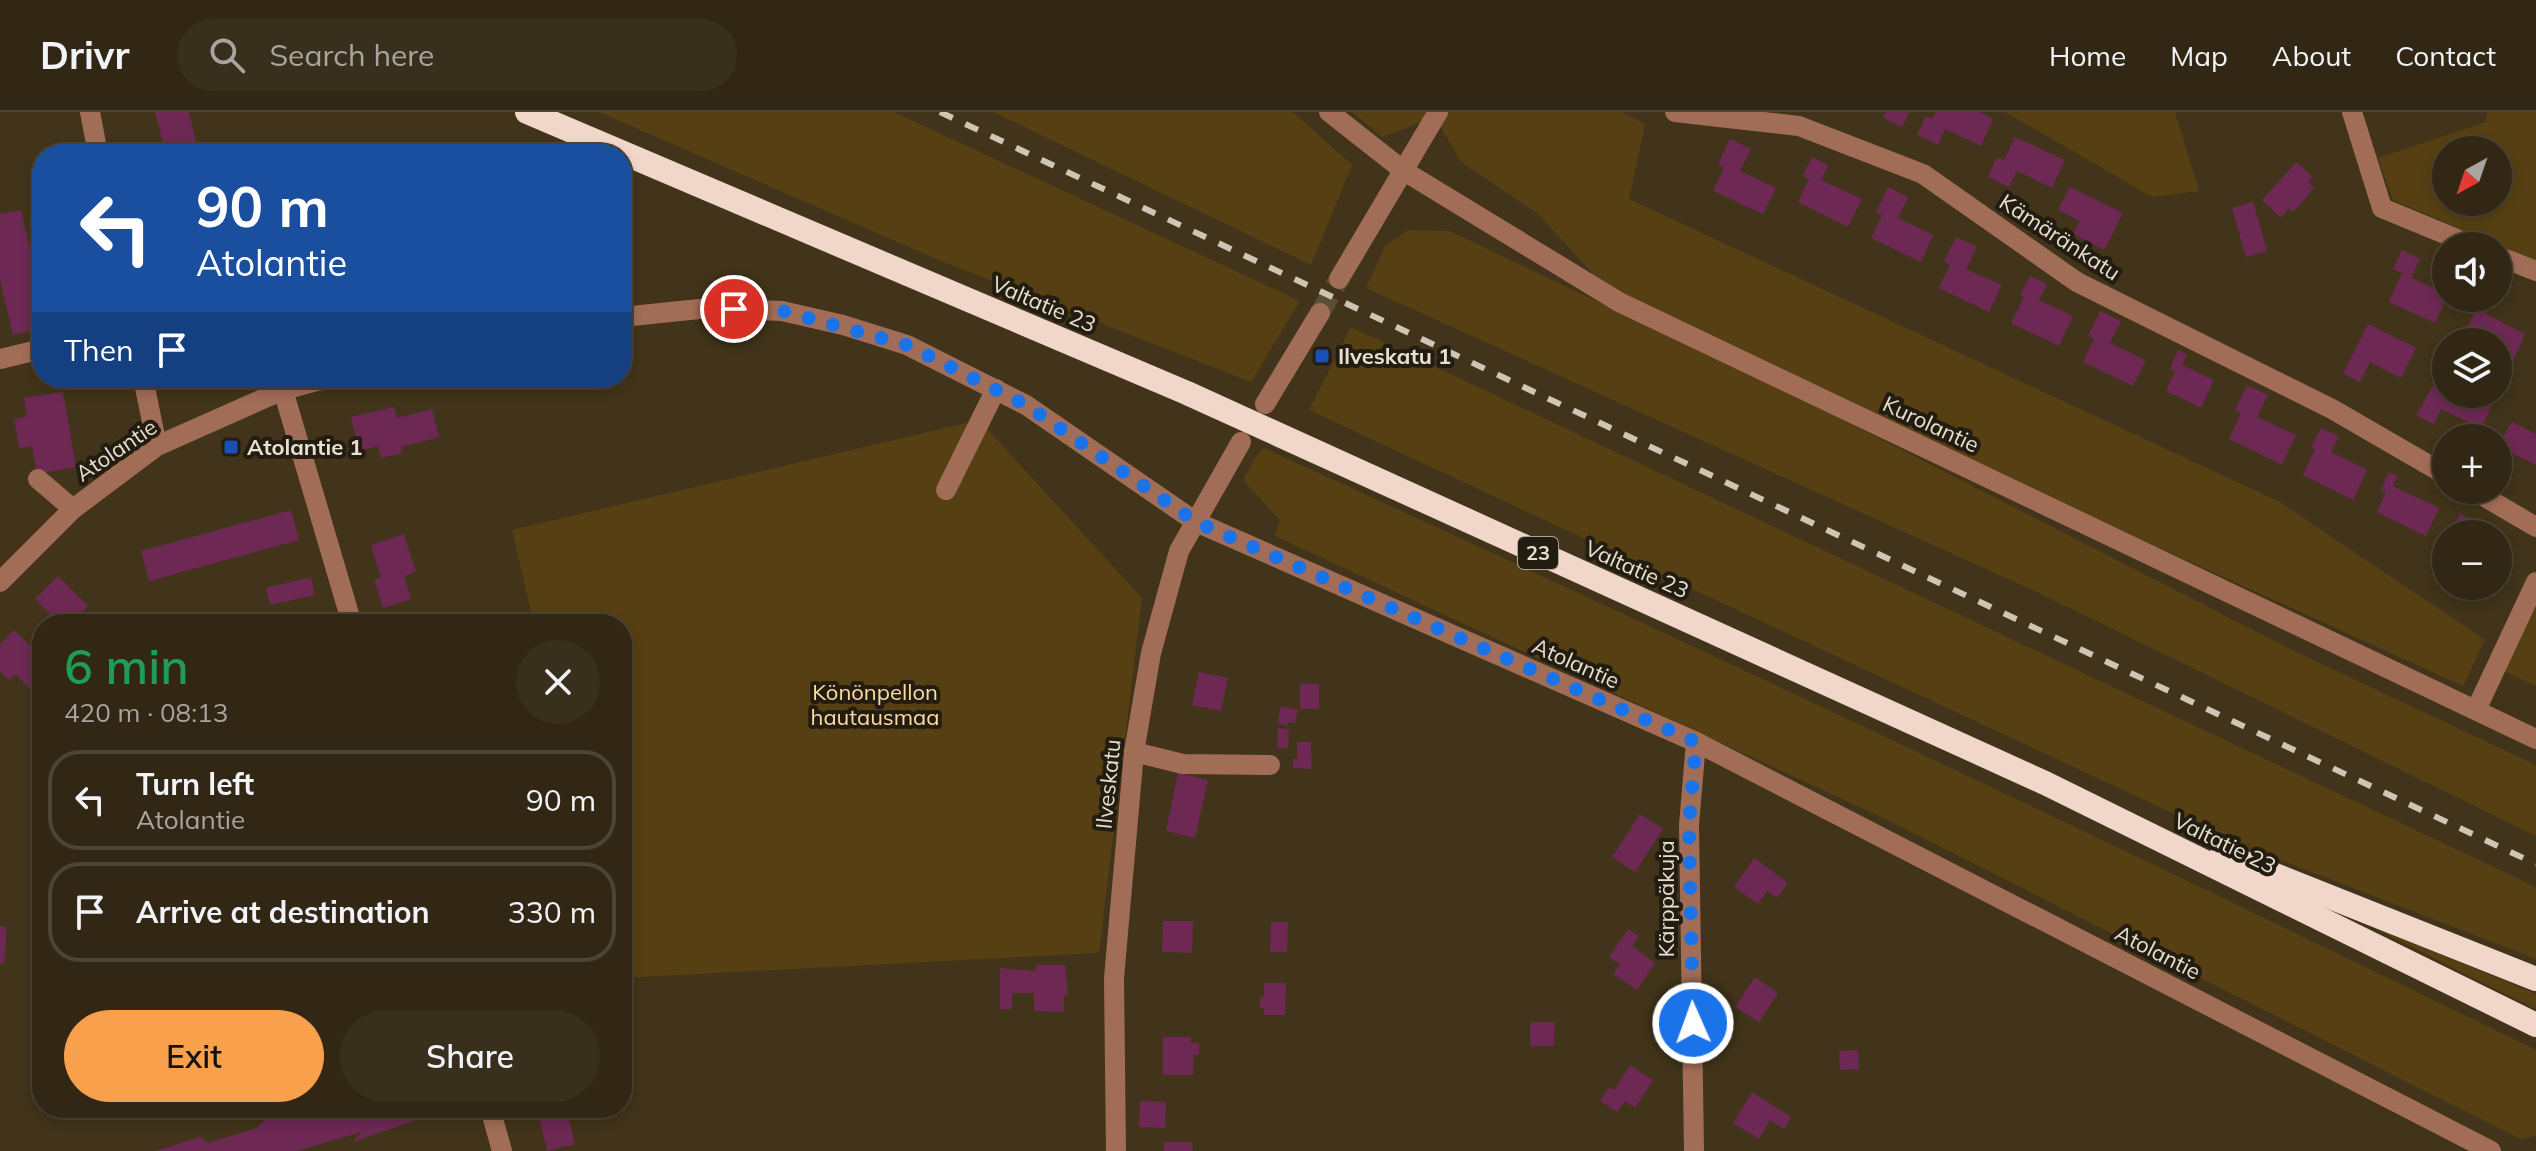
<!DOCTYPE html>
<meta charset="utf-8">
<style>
:root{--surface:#312714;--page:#392f1d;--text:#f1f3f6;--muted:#a8a5a0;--line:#4c4434;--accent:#f9a04c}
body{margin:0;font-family:Mulish,sans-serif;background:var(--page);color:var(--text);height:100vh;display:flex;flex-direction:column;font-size:30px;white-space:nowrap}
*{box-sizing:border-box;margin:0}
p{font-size:26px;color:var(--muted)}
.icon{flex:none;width:44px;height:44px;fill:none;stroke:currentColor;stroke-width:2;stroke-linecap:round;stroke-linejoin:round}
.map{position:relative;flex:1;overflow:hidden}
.panel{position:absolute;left:32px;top:502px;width:600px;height:504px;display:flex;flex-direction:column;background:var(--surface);border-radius:32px;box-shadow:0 4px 12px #0003,0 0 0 2px var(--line)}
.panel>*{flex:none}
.guide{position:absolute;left:32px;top:32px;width:600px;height:244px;border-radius:32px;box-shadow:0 4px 12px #0003,0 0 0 2px var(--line);background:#1a4fa0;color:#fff;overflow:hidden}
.needle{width:52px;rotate:220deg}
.buttons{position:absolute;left:2432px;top:24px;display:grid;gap:16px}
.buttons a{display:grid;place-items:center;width:80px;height:80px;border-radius:50%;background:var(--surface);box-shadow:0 4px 12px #0003,0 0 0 2px var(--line);font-size:40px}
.pin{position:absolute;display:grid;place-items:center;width:68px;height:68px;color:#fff;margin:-34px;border:4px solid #fff;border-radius:50%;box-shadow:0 2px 8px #0007}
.me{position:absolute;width:88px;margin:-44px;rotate:358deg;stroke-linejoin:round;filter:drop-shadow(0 0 6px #0008)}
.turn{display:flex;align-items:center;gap:28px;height:168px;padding:0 32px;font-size:36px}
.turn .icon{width:104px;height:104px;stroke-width:2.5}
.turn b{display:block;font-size:56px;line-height:68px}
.then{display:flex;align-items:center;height:76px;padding:0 32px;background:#0003;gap:16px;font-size:30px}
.round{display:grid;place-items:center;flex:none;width:84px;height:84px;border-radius:42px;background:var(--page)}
.overview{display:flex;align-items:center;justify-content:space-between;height:136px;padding:0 32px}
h1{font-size:48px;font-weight:600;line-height:60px;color:#1e9e55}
.action{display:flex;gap:16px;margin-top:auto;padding:16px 32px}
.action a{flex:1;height:92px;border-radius:48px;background:var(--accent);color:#111;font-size:32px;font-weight:600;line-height:92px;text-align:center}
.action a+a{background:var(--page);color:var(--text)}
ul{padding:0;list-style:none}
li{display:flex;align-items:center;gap:24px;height:100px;margin:0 16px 12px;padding:0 16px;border:4px solid var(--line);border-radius:32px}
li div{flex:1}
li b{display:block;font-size:30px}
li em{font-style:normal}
header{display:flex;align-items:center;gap:48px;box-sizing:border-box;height:112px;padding:0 40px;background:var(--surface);border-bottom:2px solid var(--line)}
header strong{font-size:38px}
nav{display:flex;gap:44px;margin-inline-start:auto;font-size:28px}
.search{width:560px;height:72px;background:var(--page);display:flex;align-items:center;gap:20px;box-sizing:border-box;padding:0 28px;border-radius:44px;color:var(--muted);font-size:30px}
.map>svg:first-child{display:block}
</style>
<header>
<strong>Drivr</strong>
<div class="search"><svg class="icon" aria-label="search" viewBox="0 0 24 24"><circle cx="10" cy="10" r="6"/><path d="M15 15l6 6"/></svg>Search here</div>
<nav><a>Home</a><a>Map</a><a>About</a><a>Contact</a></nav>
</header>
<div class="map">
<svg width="2536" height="1039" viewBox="0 0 2536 1039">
<rect width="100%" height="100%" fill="#41341a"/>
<!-- green -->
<g fill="#564013" fill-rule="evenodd">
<path d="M599,0h295l406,189 -49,81 -315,-123z"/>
<path d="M993,0h300l59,53 -41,100z"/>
<path d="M1352,0h270l23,12 -16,75 651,303 205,138 -22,46 -844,-384 -81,-88 -77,-52 -26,-45 -53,20z"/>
<path d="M2005,0h170l24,79 -47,6z"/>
<path d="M2487,0h49v149l-143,-61 -15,-42 108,-36zM2446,38h52v52h-52z"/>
<path d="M1408,118l42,1 382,183 462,237 242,114v71l-495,-242 -675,-306 19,-42z"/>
<path d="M1351,215l1185,560v72l-304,-118 -923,-431z"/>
<path d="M979,308l163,178 -43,355 -477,25v-354h-88l-22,-94z"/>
<path d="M1264,336c427,195 851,396 1272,602v86l-16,3 -637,-321 -608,-282 5,-16 -37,-40 12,-22z"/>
<path d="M2536,494v80l-33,-15z"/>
<path d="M2362,810l174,72v15z"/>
</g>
<!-- building -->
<g fill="#6d2954">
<path d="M155,0h34l10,42h-33z"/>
<path d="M1886,0h23l-7,15 -19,-9z"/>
<path d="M1936,0h43l14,7 -12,27 -36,-17 -7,16 -21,-10 9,-19 6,3z"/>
<path d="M2015,25l50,23 -13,28 -35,-17 -8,16 -21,-10 9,-20 7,3z"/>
<path d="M1730,27l21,10 -11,22 36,17 -13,26 -50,-23 11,-23 -6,-4z"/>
<path d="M1812,45l16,8 -7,15 41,19 -14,28 -50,-25 11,-23 -6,-3z"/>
<path d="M2296,50l17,15 -5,5 6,6 -21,24 -4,-4 -8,10 -19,-18z"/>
<path d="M1888,75l20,10 -10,21 35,17 -12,27 -50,-24 11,-23 -6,-3z"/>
<path d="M2070,75l53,26 -19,37 -31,-16 7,-13 -22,-11z"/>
<path d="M2253,90l14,49 -21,6 -14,-49z"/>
<path d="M21,98l21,91v27l-29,7 -13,-55v-66z"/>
<path d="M1956,125l21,10 -11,22 36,16 -13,27 -50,-24 11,-23 -6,-3z"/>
<path d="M2402,138l18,9 -9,19 35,16 1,4 -12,25 -46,-21 13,-29 -9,-4z"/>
<path d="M2030,164l17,8 -8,16 34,16 -14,30 -48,-23 13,-26 -4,-2z"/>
<path d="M2471,186h24l-9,16 39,20 -12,26 -15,-8v-10h-21l-14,-7 12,-23 -9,-4z"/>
<path d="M2100,199l21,10 -11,22 36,17 -13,26 -50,-24 11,-23 -6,-3z"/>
<path d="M2368,212l48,24 -15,30 -31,-16 -10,20 -17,-8z"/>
<path d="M2178,238l9,5 -5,10 32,15 -13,28 -35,-17 9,-20 -5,-2z"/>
<path d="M2439,263l7,3v16h43l7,3 -15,31 -40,-19 -7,15 -18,-8z"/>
<path d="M2247,273l21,10 -11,22 39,18 -14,30 -53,-26 12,-26 -6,-3z"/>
<path d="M63,280l13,75 -39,7 -5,-28 -13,2 -5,-29 13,-3 -3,-18z"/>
<path d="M394,295l3,11 35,-9 7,28 -38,10 1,6 -21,5 -3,-12 -19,5 -8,-34z"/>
<path d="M2512,310l24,12v31l-26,-13 -7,16 -5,-3v-19z"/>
<path d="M2321,316l18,8 -8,16 36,18 -14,30 -50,-25 12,-26 -4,-1z"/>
<path d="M2389,360l9,4 -5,10 46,22 -13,28 -49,-24 9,-20 -5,-2z"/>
<path d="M291,398l8,30 -150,41 -8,-30z"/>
<path d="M2460,402l17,8 -5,12h-22z"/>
<path d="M404,422l12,38 -12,4 7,23 -28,9 -9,-28 7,-2 -10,-33z"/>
<path d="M58,464l30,30 -18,18h-10l-25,-25z"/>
<path d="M311,465l4,18 -45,10 -4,-17z"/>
<path d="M14,518l28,27v31l-6,6 -21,-20 -6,6 -9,-9v-27z"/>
<path d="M1199,560l29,6 -7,33 -29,-6z"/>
<rect x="1300" y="572" width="19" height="25"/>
<path d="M1281,594l17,4 -3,13 -7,-1 -1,4 -10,-3z"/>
<path d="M1278,616l11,1 -1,19h-11z"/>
<path d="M1297,630h14l1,27 -19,-1v-9h4z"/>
<path d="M1178,661l30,7 -13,58 -29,-7z"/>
<path d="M1640,702l23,15 -28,43 -23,-15z"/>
<path d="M1754,746l34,25 -11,15 -10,-7 -9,13 -24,-17z"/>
<path d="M1163,809h30l-1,32 -30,-1z"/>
<path d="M1271,810h17l-1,30h-17z"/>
<path d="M0,814l7,1 -3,37 -4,-1z"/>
<path d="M1628,817l11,7 -7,10 23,17 -18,27 -24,-16 7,-10 -11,-7z"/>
<path d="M1036,853h29l3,30h-4v17l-30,-1v-18h-22v16h-12v-41l36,3z"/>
<path d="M1755,865l23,16 -19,29 -24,-15z"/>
<path d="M1264,871h22l-1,32h-21v-7h-4v-11h4z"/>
<path d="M1530,910h25l-1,24h-24z"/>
<path d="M1163,925h28v6h8v12h-5l-1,20h-30z"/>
<path d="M1858,938l1,19 -19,1 -1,-19z"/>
<path d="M1630,953l23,15 -18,28 -10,-7 -8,11 -17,-11 9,-14 5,3z"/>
<path d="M1752,980l39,25 -7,12 -14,-9 -11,19 -26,-16z"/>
<path d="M1140,989l26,1 -1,26 -26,-1z"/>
<path d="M307,996h12l5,4 10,-3 14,11 33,-12h34l4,11 -66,23 8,-10 -64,19h-142l45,-14 8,6 49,-15 6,-7z"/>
<path d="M537,996h29l9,36 -28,7z"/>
<path d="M1163,1030h29l1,9h-29z"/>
</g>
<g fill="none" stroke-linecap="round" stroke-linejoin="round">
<!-- minor-tunnel -->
<path stroke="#5a4e35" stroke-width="20" stroke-dasharray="20 10" stroke-linecap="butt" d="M1320,201l19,-34"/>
<!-- minor -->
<g stroke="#a26d56" stroke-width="20">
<path d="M90,0l8,42"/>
<path d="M1329,0l75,59 215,131 917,437"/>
<path d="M1675,0l124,14 124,48 154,108 255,127 114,66"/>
<path d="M2352,0l30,96 92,38"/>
<path d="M2498,144l38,15"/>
<path d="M1339,167l99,-167"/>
<path d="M622,205l87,-9 73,3 61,14 64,20 119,60 170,117 500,220 795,409"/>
<path d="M0,247l42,-10"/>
<path d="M143,266l14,68"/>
<path d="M283,278l69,234"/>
<path d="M1265,292l55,-91"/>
<path d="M38,367l35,30"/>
<path d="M946,378l50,-101"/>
<path d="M2473,378l63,37"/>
<path d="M0,470l73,-73 84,-63 126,-56 45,-12"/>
<path d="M2476,598l60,-128"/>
<path d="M1134,640l49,12 87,1"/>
<path d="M490,996l12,43"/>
<path d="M1116,1039l-2,-173 20,-226 17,-99 28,-102 62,-109"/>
<path d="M1694,1039l-5,-326 7,-83"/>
</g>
<!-- highway -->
<g stroke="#f1d6ca" stroke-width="24">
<path d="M527,0l660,281 858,390 491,242"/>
<path d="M2222,742l314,125"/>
</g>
<!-- rail -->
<path stroke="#cec5b5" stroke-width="6" stroke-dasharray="14 14" stroke-linecap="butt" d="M940,0l1596,752"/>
</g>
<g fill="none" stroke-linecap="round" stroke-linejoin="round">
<!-- route -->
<path stroke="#1a73e8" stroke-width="14" stroke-dasharray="0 25.2" d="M734,197l48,2 125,34 119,60 170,117 500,220 -7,83 4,198"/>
</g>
<!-- markers -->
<g fill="#1a4fb4" stroke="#231c11" stroke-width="3">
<rect x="1314" y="236" width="16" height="16" rx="4"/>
<rect x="223" y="327" width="16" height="16" rx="4"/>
</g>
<g text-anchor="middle" stroke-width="8" stroke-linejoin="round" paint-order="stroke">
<!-- shield labels -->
<rect fill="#231c11" stroke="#ada497" stroke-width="2" x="1518" y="425" width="40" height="32" rx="6"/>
<g font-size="20" font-weight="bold" fill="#e8dfd1">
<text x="1538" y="448">23</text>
</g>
<!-- street labels -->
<g font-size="22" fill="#e8dfd1" stroke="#231c11">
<text transform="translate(2060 125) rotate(33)" y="8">Kämäränkatu</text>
<text transform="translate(1044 192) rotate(23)" y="8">Valtatie 23</text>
<text transform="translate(1931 312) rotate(25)" y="8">Kurolantie</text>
<text transform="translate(116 338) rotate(-34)" y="8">Atolantie</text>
<text transform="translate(1637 457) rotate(24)" y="8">Valtatie 23</text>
<text transform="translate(1576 551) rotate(24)" y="8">Atolantie</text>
<text transform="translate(1108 672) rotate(-84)" y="8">Ilveskatu</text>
<text transform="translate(2225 731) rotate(26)" y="8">Valtatie 23</text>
<text transform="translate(1666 787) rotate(-90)" y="8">Kärppäkuja</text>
<text transform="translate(2158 840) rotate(27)" y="8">Atolantie</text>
</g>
<!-- poi labels -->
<g font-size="22" font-weight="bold" fill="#e8dfd1" stroke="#231c11" text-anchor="start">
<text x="1338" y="252">Ilveskatu 1</text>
<text x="247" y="343">Atolantie 1</text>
</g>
<!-- park labels -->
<g font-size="22" fill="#fddca1" stroke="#231c11">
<text x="875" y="588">Könönpellon<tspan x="875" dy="25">hautausmaa</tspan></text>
</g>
</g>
</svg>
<div class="buttons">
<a><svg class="needle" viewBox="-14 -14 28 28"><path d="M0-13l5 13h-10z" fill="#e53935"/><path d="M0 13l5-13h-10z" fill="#a8a5a0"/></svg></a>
<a><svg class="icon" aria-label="sound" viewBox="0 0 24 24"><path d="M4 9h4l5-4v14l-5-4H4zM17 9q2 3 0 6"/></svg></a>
<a><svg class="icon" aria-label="layers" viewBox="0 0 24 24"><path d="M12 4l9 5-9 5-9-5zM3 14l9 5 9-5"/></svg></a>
<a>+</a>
<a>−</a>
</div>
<div class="pin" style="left:734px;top:197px;background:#d93025"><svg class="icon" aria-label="arrive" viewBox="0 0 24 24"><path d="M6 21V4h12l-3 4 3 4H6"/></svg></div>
<svg class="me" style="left:1693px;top:911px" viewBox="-20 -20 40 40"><circle r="17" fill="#1a73e8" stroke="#fff" stroke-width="3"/><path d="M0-11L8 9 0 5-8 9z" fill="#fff"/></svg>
<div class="guide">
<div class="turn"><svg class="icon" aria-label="left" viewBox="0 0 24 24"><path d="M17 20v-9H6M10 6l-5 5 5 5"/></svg><div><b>90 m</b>Atolantie</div></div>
<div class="then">Then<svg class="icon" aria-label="arrive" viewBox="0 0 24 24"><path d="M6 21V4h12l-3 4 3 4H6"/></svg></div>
</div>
<section class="panel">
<div class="overview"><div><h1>6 min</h1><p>420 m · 08:13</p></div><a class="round"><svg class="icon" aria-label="close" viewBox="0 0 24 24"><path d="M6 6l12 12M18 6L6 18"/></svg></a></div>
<ul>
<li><svg class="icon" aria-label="left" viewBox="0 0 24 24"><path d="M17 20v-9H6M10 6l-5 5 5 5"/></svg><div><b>Turn left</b><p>Atolantie</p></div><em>90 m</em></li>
<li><svg class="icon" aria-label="arrive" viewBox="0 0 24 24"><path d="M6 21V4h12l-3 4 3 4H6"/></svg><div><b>Arrive at destination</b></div><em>330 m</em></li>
</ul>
<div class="action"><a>Exit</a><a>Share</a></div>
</section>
</div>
